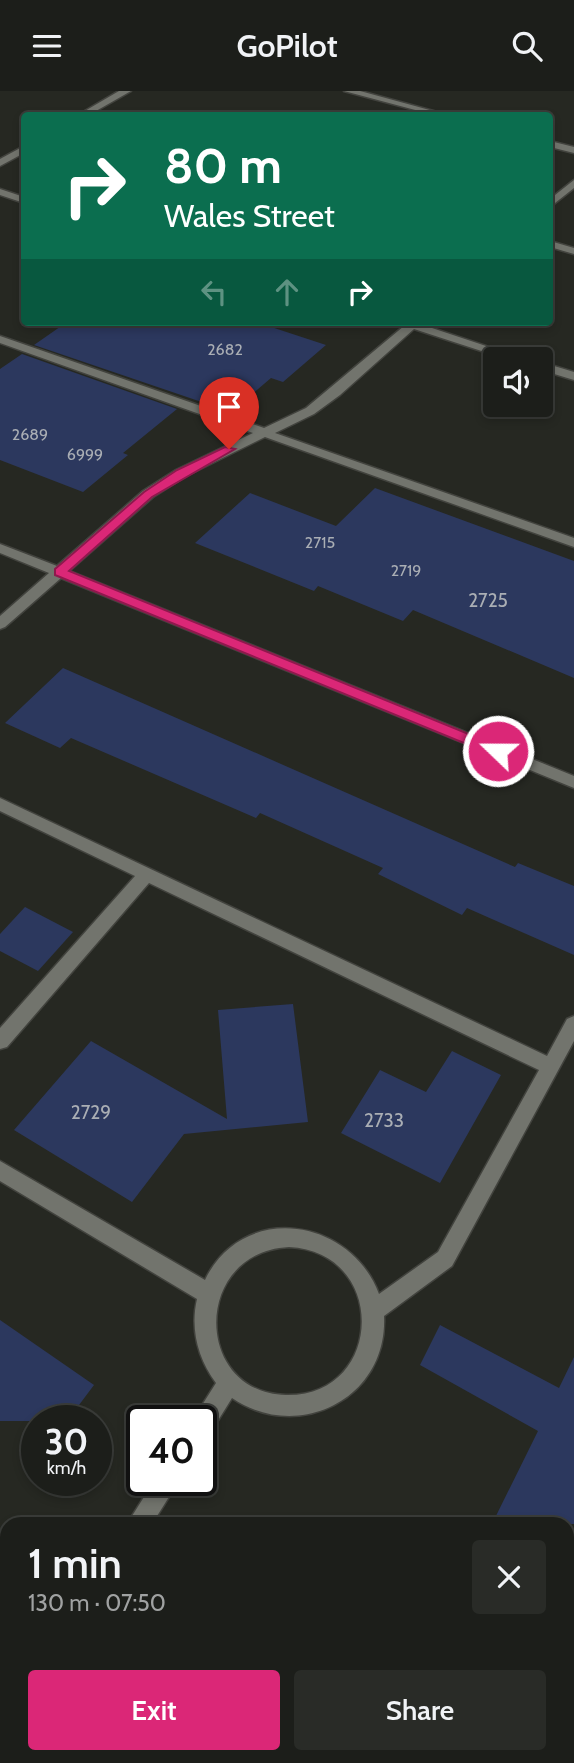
<!DOCTYPE html>
<meta charset="utf-8">
<style>
:root{--surface:#1c1e1a;--page:#292b27;--text:#f1f3f6;--muted:#a0a2a2;--line:#3a3c39;--accent:#db2777}
body{margin:0;font-family:Cabin,sans-serif;background:var(--page);color:var(--text);height:100vh;display:flex;flex-direction:column;font-size:26px;white-space:nowrap}
*{box-sizing:border-box;margin:0}
p{font-size:23px;color:var(--muted)}
.icon{flex:none;width:38px;height:38px;fill:none;stroke:currentColor;stroke-width:2;stroke-linecap:round;stroke-linejoin:round}
.map{position:relative;flex:1;overflow:hidden}
.drawer{position:absolute;left:0px;top:1426px;width:574px;height:247px;display:flex;flex-direction:column;background:var(--surface);border-radius:21px 21px 0 0;box-shadow:0 4px 10px #0003,0 0 0 2px var(--line)}
.drawer>*{flex:none}
.top-card{position:absolute;left:21px;top:21px;width:532px;height:214px;border-radius:7px;box-shadow:0 4px 10px #0003,0 0 0 2px var(--line);background:#0b6e4f;color:#fff;overflow:hidden}
.buttons{position:absolute;left:483px;top:256px;display:grid;gap:14px}
.buttons a{display:grid;place-items:center;width:70px;height:70px;border-radius:7px;background:var(--surface);box-shadow:0 4px 10px #0003,0 0 0 2px var(--line);font-size:35px}
.speed{position:absolute;left:21px;top:1314px;display:flex;gap:14px;font-size:35px;font-weight:700;text-align:center}
.speed>*{display:grid;place-content:center;width:91px;height:91px;border-radius:50%;background:var(--surface);box-shadow:0 4px 10px #0003,0 0 0 2px var(--line);line-height:1}
.speed small{font-size:18px;font-weight:400}
.speed .limit{border:4px solid #111;border-radius:10px;background:#fff;color:#111}
.pin{position:absolute;display:grid;place-items:center;width:60px;height:60px;color:#fff;margin:-72px -30px;border-radius:50% 50% 50% 0;rotate:-45deg;box-shadow:0 0 7px #0007}
.pin .icon{rotate:45deg}
.me{position:absolute;width:77px;margin:-38px;rotate:292deg;stroke-linejoin:round;filter:drop-shadow(0 0 5px #0008)}
.turn{display:flex;align-items:center;gap:24px;height:147px;padding:0 28px;font-size:32px}
.turn .icon{width:91px;height:91px;stroke-width:2.5}
.turn b{display:block;font-size:49px;line-height:60px}
.lanes{display:flex;align-items:center;height:66px;padding:0 28px;background:#0003;justify-content:center;gap:35px;direction:ltr}
.lanes .off{opacity:.35}
.round{display:grid;place-items:center;flex:none;width:74px;height:74px;border-radius:7px;background:var(--page)}
.headline{display:flex;align-items:center;justify-content:space-between;height:119px;padding:0 28px}
h1{font-size:42px;font-weight:600;line-height:52px}
.button{display:flex;gap:14px;margin-top:auto;padding:14px 28px}
.button a{flex:1;height:80px;border-radius:7px;background:var(--accent);color:#fff;font-size:28px;font-weight:600;line-height:80px;text-align:center}
.button a+a{background:var(--page);color:var(--text)}
header{display:flex;justify-content:space-between;align-items:center;height:91px;padding:0 28px;background:var(--surface);font-size:32px;font-weight:600}
.map>svg:first-child{display:block}
</style>
<header><svg class="icon" aria-label="menu" viewBox="0 0 24 24"><path d="M4 6h16M4 12h16M4 18h16"/></svg>GoPilot<svg class="icon" aria-label="search" viewBox="0 0 24 24"><circle cx="10" cy="10" r="6"/><path d="M15 15l6 6"/></svg></header>
<div class="map">
<svg width="574" height="1672" viewBox="0 0 574 1672">
<rect width="100%" height="100%" fill="#262822"/>
<!-- building -->
<g fill="#2c385e">
<path d="M67,231h189l70,23 -43,37 -12,-4 -40,34 -197,-67z"/>
<path d="M22,263l155,55 -54,44 5,2 -45,37 -83,-32v-91z"/>
<path d="M375,397l199,73v117l-161,-68 -10,11 -85,-35 -4,5 -119,-48 55,-50 86,33z"/>
<path d="M63,577l452,199 3,-4 56,23v69l-107,-47 -5,7 -84,-41 5,-6 -123,-55 -4,5 -185,-80 -11,10 -55,-25z"/>
<path d="M25,816l48,25 -35,39 -38,-20v-17z"/>
<path d="M293,913l15,118 -124,12 -52,68 -118,-72 77,-89 136,78 -9,-109z"/>
<path d="M452,960l49,24 -61,108 -99,-50 39,-63 46,22z"/>
<path d="M0,1229l94,65 -27,36h-67z"/>
<path d="M440,1234l119,63 15,-31v167h-82l46,-93 -118,-66z"/>
</g>
<g fill="none" stroke-linecap="round" stroke-linejoin="round">
<defs>
<g id="minor">
<path d="M119,0h12l-42,24h-11z"/>
<path d="M344,0h16l88,24h-14z"/>
<path d="M550,50l24,6v6l-24,-6z"/>
<path d="M24,55v7l-24,13v-7z"/>
<path d="M574,89v8l-24,19v-8z"/>
<path d="M0,98l24,8v6l-24,-8z"/>
<path d="M550,150l24,7v6l-24,-7z"/>
<path d="M397,231h25l-2,2 105,35h-19l-92,-30 -74,66 -26,19 -39,19 299,105v9l-309,-110 -79,39 -33,21 -84,74 505,205v12l-513,-210 -56,49 -5,2v-13l49,-43 -49,-20v-9l57,22 86,-75 33,-21 77,-37 -253,-90v-7l264,92 42,-20 98,-82z"/>
<path d="M541,271l33,10v8l-33,-10z"/>
<path d="M0,707l547,258 20,-37 7,-3v25l-122,225 -68,50c4,83 -86,127 -152,82l-23,37 -8,3v-17h-9l24,-38c-18,-24 -26,-54 -19,-84l-197,-118v-20l205,119c37,-78 145,-63 174,14l59,-42 101,-182 -390,-187 -142,164 -7,2v-21l135,-152 -135,-65zM289,1156c100,5 95,150 -3,148 -93,-2 -94,-143 3,-148z"/>
<path d="M154,1390h25l-27,43h-25z"/>
<path d="M7,1625v34l-7,3v-34z"/>
</g>
</defs>
<!-- minor casing -->
<use href="#minor" stroke="#42433e" stroke-width="3"/>
<!-- minor -->
<use href="#minor" fill="#72746d" fill-rule="evenodd"/>
</g>
<!-- route -->
<path fill="#db2777" stroke="#8e194d" stroke-width="2" d="M225,356l10,2 -83,48 -83,74 434,177v7h-10l-438,-180v-6l89,-77 33,-22z"/>
<g text-anchor="middle" stroke-width="7" stroke-linejoin="round" paint-order="stroke">
<!-- far-number labels -->
<g font-size="16" fill="#aaaeb4">
<text x="225" y="264">2682</text>
<text x="30" y="349">2689</text>
<text x="85" y="369">6999</text>
<text x="320" y="457">2715</text>
<text x="406" y="485">2719</text>
</g>
<!-- number labels -->
<g font-size="19" fill="#aaaeb4">
<text x="488" y="516">2725</text>
<text x="91" y="1028">2729</text>
<text x="384" y="1036">2733</text>
</g>
</g>
</svg>
<div class="buttons">
<a><svg class="icon" aria-label="sound" viewBox="0 0 24 24"><path d="M4 9h4l5-4v14l-5-4H4zM17 9q2 3 0 6"/></svg></a>
</div>
<div class="speed"><div>30<small>km/h</small></div><div class="limit">40</div></div>
<div class="pin" style="left:229px;top:358px;background:#d93025"><svg class="icon" aria-label="arrive" viewBox="0 0 24 24"><path d="M6 21V4h12l-3 4 3 4H6"/></svg></div>
<svg class="me" style="left:498px;top:660px" viewBox="-20 -20 40 40"><circle r="17" fill="#db2777" stroke="#fff" stroke-width="3"/><path d="M0-11L8 9 0 5-8 9z" fill="#fff"/></svg>
<div class="top-card">
<div class="turn"><svg class="icon" aria-label="right" viewBox="0 0 24 24"><path d="M7 20v-9h11M14 6l5 5-5 5"/></svg><div><b>80 m</b>Wales Street</div></div>
<div class="lanes"><svg class="icon off" aria-label="left" viewBox="0 0 24 24"><path d="M17 20v-9H6M10 6l-5 5 5 5"/></svg><svg class="icon off" aria-label="ahead" viewBox="0 0 24 24"><path d="M12 20V5M6 11l6-6 6 6"/></svg><svg class="icon" aria-label="right" viewBox="0 0 24 24"><path d="M7 20v-9h11M14 6l5 5-5 5"/></svg></div>
</div>
<section class="drawer">
<div class="headline"><div><h1>1 min</h1><p>130 m · 07:50</p></div><a class="round"><svg class="icon" aria-label="close" viewBox="0 0 24 24"><path d="M6 6l12 12M18 6L6 18"/></svg></a></div>
<div class="button"><a>Exit</a><a>Share</a></div>
</section>
</div>
